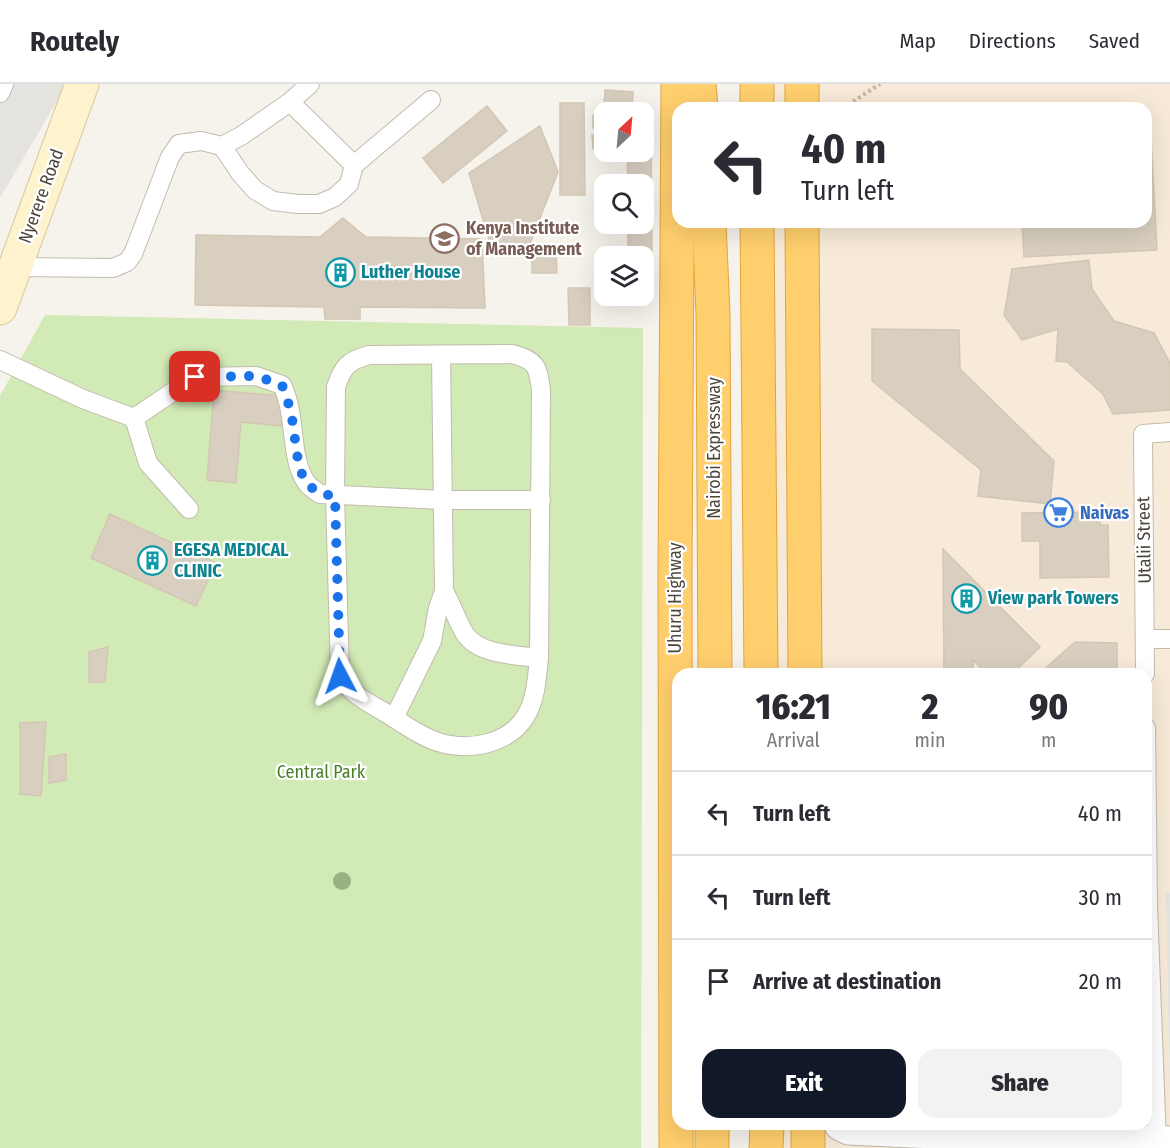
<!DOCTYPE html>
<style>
:root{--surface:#fff;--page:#f2f2f3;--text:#2b2b33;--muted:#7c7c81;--line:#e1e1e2;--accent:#111827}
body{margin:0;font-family:"Fira Sans Condensed",sans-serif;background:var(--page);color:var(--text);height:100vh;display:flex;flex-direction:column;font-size:22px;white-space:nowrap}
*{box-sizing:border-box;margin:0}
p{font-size:20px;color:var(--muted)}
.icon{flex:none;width:33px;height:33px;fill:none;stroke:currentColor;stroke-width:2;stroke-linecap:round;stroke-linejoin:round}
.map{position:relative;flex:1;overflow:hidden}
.panel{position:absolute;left:672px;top:584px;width:480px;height:462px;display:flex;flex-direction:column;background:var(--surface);border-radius:18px;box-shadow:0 6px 24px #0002}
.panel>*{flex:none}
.hud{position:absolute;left:672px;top:18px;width:480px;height:126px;border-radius:18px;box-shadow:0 6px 24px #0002;background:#fff;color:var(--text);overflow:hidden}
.needle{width:39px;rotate:26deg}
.controls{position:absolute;left:594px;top:18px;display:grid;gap:12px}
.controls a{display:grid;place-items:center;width:60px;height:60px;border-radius:12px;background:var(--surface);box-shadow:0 6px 24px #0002;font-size:30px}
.pin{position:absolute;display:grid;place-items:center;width:51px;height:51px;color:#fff;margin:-26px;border-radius:12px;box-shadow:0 3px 9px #0006}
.me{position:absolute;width:66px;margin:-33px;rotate:356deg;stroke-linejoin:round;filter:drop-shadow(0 0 4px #0008)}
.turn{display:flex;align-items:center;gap:21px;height:126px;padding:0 30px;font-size:27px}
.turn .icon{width:78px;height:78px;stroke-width:2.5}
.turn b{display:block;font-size:42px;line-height:51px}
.eta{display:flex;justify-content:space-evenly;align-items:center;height:102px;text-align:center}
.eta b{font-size:36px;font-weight:800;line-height:42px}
.cta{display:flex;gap:12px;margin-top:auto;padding:12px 30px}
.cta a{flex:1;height:69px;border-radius:18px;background:var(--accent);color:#fff;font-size:24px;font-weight:800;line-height:69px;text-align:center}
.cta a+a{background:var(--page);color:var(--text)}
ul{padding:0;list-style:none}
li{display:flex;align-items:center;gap:18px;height:84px;padding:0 30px;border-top:2px solid var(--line)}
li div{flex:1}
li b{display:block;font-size:22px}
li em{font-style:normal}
header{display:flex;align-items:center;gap:36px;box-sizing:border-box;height:84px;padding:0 30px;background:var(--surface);border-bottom:2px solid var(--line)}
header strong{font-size:28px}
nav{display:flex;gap:33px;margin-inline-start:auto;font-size:21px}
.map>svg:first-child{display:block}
</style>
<header>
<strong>Routely</strong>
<nav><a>Map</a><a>Directions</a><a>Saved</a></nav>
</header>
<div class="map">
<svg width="1170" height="1064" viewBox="0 0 1170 1064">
<rect width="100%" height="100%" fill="#f6f3ec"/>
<!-- commercial -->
<path fill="#f7ead8" d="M754,0h416v1064h-416l1,-24h391v-450l-375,-1 5,-156 -22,-295h392v-114h-396z"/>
<!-- green -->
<path fill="#d2eab5" d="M45,231l598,13 -2,820h-641v-752z"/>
<!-- parking -->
<g fill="#e5e3e0">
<path d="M0,0h67l-67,114z"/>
<path d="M1166,809h4v199z"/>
</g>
<!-- building -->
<g fill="#d8cfc1" stroke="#d3c7b4" stroke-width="1.5">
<path d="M605,6l28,2 -1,18 -28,-2z"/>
<path d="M560,19h24l1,92h-25z"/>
<path d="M487,22l20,25 -64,52 -20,-25z"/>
<rect x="593" y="31" width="11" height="13"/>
<path d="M1146,36h4l7,130 -133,7 -2,-35h124z"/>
<path d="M540,42l18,46 -31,79 -34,2 -24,-80z"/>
<path d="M592,51h12v14h-11z"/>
<path d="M644,58h7l1,117h-8v-3h-16v-32h16v-40h-16l-1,-32h17z"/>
<path d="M343,134l23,19 116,2 3,69 -125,-1v12h-35l-1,-12 -129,-2 1,-70 124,2z"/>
<path d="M556,169l1,20h-25v-19z"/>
<path d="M1089,176l3,29 22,32 40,12 16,30v47l-57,4 -10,-20 -36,-32 -11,-1 2,-32 -36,11 -18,-25 8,-46z"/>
<path d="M568,204h22v37h-21z"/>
<path d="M872,245l87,1 1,39 94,92 -4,43 -72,-8 3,-26 -109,-89z"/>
<path d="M214,306l69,6 -2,30 -40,-4 -5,61 -29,-3z"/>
<path d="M1100,428v13h8l1,52 -69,1v-37h-18v-28z"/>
<path d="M110,430l106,49 -20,43 -105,-48z"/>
<path d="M943,465l97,98 -28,27h-25l-14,-14v14h-29z"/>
<path d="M1075,558l42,1v31h-78z"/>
<path d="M108,563l-3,35h-16v-30z"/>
<path d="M46,638l-5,74 -21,-2v-71z"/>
<path d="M66,670v26l-17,3v-26z"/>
</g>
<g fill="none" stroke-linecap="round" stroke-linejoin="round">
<defs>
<g id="lane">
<path d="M0,9l4,-9"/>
<path d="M290,18l64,63"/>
<path d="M222,62l18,27 15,17 18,11 25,3h21l16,-7 14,-13 5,-19 77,-65"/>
<path d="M15,183l98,1 14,-6 6,-8 37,-97 9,-13 22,-3 21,5 19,-10 49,-34 20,-18"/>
<path d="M512,270c24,6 26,12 29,36l-2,268c-2,18 -3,39 -11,54 -16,32 -58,40 -90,30 -16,-5 -30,-15 -44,-24 -20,-13 -42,-21 -54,-42l-5,-180 1,-109c7,-21 12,-26 33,-32z"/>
<path d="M0,276l83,39 51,19 14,45 41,46"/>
<path d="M134,334l61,-41 61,-1 26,9c15,30 7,72 24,97 3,5 10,9 14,12l122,6h99"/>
<path d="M444,507c8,14 13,30 21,43 14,21 51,21 74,24"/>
<path d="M1145,555h25"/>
<path d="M1145,590l-2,-240 27,-2"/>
<path d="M394,634l38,-77 6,-33 6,-17 -3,-236"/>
<path d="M1146,644l2,178 9,237"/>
</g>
<path id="street" d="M841,1040l8,4 321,15"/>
<path id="secondary" d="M0,224l82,-224"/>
<g id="highway">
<path d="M699,0l2,24"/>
<path d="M757,24v-24"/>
<path d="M802,24v-24"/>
<path d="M709,138l4,92 2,360"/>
<path d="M757,138l4,452"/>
<path d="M802,138l3,452"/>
<path d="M808,1040v24"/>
<path d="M676,1064l-1,-576 3,-488"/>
<path d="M712,1064v-24"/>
<path d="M766,1064l1,-24"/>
</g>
</defs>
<!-- lane casing -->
<use href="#lane" stroke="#c2bbae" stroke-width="20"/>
<!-- street casing -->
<use href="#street" stroke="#c2bbae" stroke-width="35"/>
<!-- secondary casing -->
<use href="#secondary" stroke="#d6c79b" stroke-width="35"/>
<!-- highway casing -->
<use href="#highway" stroke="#e0a43c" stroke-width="35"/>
<!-- path -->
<path stroke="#c4b79f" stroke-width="4" stroke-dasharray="3 3" stroke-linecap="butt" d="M843,24l37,-24"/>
<!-- lane -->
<use href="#lane" stroke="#fff" stroke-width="18"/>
<!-- street -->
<use href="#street" stroke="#fff" stroke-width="33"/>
<!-- secondary -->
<use href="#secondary" stroke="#fff3cd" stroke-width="33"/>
<!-- highway -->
<use href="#highway" stroke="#ffcf6e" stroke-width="33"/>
</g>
<!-- trees -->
<circle fill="#97b381" cx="342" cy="797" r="9"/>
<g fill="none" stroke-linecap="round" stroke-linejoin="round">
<!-- route -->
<path stroke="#1a73e8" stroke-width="10" stroke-dasharray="0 18" d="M195,293l61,-1 26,9 9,26 8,57 8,16 13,10 15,2 5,180"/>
</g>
<!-- icons -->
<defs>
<symbol id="university-ring" viewBox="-11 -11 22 22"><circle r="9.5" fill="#fff" stroke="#8d6e63" stroke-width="1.5"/><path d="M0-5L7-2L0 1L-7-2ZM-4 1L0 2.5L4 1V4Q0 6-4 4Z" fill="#8d6e63"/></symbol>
<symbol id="building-ring" viewBox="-11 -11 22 22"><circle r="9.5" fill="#fff" stroke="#0f9aa8" stroke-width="1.5"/><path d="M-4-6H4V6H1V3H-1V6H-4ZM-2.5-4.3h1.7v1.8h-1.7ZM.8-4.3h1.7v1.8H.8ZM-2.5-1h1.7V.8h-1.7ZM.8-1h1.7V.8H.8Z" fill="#0f9aa8"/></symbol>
<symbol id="supermarket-ring" viewBox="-11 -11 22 22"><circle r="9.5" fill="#fff" stroke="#3f7fe0" stroke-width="1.5"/><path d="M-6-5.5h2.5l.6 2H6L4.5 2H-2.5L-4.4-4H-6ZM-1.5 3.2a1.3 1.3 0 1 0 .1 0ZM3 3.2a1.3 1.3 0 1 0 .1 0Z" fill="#3f7fe0"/></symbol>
</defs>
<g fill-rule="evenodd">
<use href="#university-ring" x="428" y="138" width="33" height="33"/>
<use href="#building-ring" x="324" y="172" width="33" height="33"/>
<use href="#supermarket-ring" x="1042" y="412" width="33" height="33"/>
<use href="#building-ring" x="136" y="460" width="33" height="33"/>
<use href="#building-ring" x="950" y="498" width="33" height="33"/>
</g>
<g text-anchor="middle" stroke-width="4.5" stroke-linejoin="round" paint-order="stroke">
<!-- street labels -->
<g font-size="18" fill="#4b4439" stroke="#fff">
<text transform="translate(41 112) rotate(-70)" y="6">Nyerere Road</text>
<text transform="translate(714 364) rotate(-90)" y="6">Nairobi Expressway</text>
<text transform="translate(1144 456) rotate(-91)" y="6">Utalii Street</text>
<text transform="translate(675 514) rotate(-90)" y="6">Uhuru Highway</text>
</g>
<!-- education labels -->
<g font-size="18" font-weight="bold" fill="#785e54" stroke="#fff" text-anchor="start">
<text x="466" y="150">Kenya Institute<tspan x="466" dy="21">of Management</tspan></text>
</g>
<!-- culture labels -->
<g font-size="18" font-weight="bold" fill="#0d838f" stroke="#fff" text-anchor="start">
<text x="361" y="194">Luther House</text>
<text x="174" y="472">EGESA MEDICAL<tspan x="174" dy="21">CLINIC</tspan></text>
<text x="988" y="520">View park Towers</text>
</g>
<!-- shop labels -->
<g font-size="18" font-weight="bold" fill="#366cbe" stroke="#fff" text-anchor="start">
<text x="1080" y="435">Naivas</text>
</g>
<!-- park labels -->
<g font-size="18" fill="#4a7f2a" stroke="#fff">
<text x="321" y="694">Central Park</text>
</g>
</g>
</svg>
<div class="controls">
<a><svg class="needle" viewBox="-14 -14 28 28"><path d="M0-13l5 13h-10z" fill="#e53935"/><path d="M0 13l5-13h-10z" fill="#7c7c81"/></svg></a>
<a><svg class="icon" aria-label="search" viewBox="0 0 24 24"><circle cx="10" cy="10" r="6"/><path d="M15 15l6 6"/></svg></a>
<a><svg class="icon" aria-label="layers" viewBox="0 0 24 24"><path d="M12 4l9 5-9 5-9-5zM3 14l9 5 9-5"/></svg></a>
</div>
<div class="pin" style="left:195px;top:293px;background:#d93025"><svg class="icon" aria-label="arrive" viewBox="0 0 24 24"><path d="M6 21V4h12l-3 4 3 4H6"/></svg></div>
<svg class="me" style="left:340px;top:592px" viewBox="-20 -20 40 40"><path d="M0-17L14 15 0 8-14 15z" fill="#1a73e8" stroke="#fff" stroke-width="4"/></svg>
<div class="hud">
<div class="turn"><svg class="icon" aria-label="left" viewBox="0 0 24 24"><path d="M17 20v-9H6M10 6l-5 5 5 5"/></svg><div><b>40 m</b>Turn left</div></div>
</div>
<section class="panel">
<div class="eta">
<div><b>16:21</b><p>Arrival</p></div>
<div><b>2</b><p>min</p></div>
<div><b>90</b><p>m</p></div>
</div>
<ul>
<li><svg class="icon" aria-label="left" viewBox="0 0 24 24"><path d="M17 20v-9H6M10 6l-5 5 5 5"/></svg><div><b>Turn left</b></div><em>40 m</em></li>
<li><svg class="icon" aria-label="left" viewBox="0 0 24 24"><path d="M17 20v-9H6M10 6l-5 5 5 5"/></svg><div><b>Turn left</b></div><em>30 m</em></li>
<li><svg class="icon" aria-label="arrive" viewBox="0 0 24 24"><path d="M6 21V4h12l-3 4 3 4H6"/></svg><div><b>Arrive at destination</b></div><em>20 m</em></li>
</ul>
<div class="cta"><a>Exit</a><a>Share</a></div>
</section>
</div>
